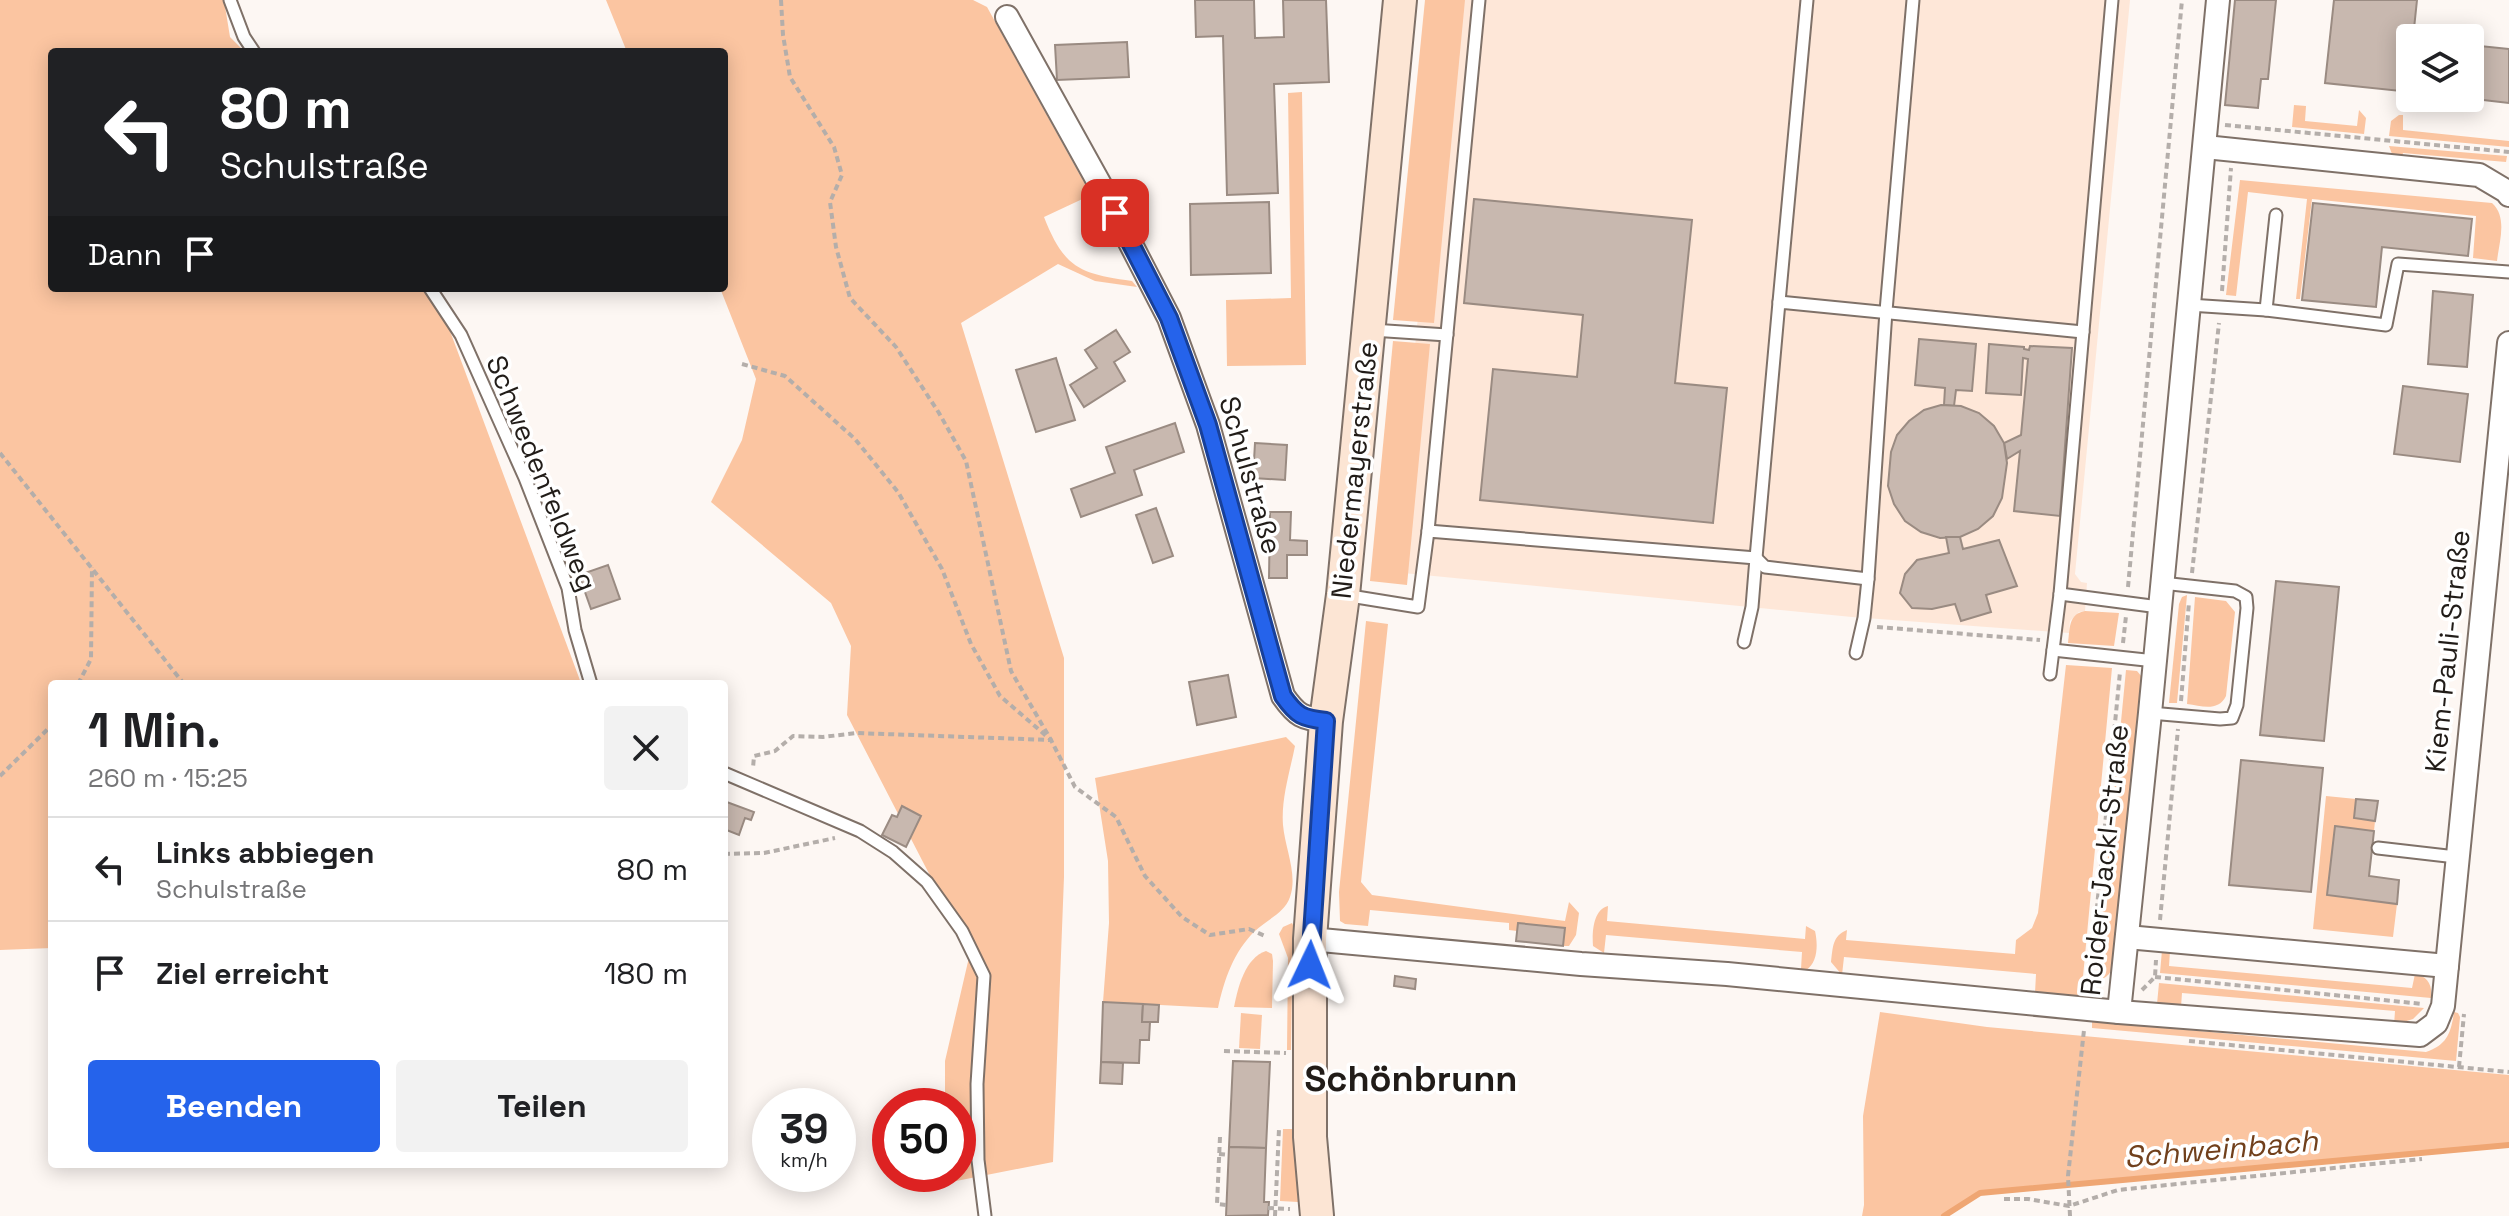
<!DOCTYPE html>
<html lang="de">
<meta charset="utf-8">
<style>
:root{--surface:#fff;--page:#f2f2f2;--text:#202124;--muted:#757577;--line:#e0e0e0;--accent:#2563eb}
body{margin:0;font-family:"Space Grotesk",sans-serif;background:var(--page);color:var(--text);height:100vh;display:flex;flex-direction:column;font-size:30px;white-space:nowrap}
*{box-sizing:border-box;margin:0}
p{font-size:26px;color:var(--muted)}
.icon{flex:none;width:44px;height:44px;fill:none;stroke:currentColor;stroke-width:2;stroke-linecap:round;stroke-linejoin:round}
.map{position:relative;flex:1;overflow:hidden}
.side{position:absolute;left:48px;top:680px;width:680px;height:488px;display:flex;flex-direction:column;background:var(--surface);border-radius:8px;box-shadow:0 4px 20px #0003}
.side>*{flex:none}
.guide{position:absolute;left:48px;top:48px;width:680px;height:244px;border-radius:8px;box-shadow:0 4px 20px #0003;background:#202124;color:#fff;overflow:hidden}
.tools{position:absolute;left:2396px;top:24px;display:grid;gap:16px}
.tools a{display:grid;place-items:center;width:88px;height:88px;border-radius:8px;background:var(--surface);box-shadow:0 4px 20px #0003;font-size:40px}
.speed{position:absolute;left:752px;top:1088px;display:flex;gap:16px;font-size:40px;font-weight:700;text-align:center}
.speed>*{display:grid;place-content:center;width:104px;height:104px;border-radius:50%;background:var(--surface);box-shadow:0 4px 20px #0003;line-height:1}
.speed small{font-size:20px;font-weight:400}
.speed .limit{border:12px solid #d22;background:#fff;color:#111}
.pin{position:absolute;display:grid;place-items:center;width:68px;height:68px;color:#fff;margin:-34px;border-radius:16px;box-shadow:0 4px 12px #0006}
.me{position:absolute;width:88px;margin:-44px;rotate:2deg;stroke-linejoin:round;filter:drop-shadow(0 0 6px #0008)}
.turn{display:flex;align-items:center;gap:28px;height:168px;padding:0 40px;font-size:36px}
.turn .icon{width:104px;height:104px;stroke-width:2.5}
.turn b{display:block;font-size:56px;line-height:68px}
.then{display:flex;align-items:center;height:76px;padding:0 40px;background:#0003;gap:16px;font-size:30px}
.round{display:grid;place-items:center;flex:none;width:84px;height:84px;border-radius:8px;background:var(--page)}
.head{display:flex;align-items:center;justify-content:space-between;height:136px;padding:0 40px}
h1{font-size:48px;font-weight:600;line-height:60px}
.cta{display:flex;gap:16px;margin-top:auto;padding:16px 40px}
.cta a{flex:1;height:92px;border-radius:8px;background:var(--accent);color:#fff;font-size:32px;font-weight:600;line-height:92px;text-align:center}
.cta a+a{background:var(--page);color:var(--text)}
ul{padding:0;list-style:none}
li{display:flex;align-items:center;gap:24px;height:104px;padding:0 40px;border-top:2px solid var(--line)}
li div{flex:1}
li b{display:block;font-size:30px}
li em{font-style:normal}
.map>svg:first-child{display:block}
</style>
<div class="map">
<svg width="2509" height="1216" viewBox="0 0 2509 1216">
<rect width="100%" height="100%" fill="#fdf7f3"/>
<!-- built -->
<path fill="#fee7d8" d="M1449,0h681l-55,574 6,8 6,1 -2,28 -6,1 -9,9 -1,12 -217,-16 -459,-45z"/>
<!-- green -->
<g fill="#fbc5a1">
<path d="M0,0h224l6,37 15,15h-193v236h382l147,395 -529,1v264l-52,2z"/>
<path d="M606,0h367l14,7 104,188 -47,22c20,51 36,57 88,64l5,6 -42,-6 -37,-17 -97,59 103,335v219l-11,285 -107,21v-9h12v-68h-13v-45l25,-108 -123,-238 4,-69 -20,-43 -120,-101 31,-62 14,-61 -36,-91h4v-236h-97z"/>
<path d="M1425,0h40l-31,323 -41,-3z"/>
<path d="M1302,92l4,273 -79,1 -1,-66 65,-2 -3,-205z"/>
<path d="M2294,105l12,1 -1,15 52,5 2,-16 7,8 -2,16 -72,-7z"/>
<path d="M2399,115h4v15l106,11v6l-120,-11 2,-15z"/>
<path d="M2389,146l118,10 -1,6 -103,-9 -2,7 -9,-6z"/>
<path d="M2240,180l252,23c16,14 7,40 5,58l-24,-3 3,-42 -164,-17 -12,100h-4l11,-100 -59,-7 -12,104 -10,-1z"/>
<path d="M1393,341l37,3 -23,241 -37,-4z"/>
<path d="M2187,595l-10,108h-8l10,-99 3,-7z"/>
<path d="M2195,597l31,4 9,11 -9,84c-8,16 -24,10 -39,8z"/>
<path d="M2085,611l34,2 -5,33 -46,-3c2,-14 0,-29 17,-32z"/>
<path d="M1366,621l22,3 -27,258 11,13 193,26 4,-19 10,11 -3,22 -7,11h-6l2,-17 -47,-6 -1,8 -8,-1v-7l-139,-13 -2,16 -23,-2 -5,-3 -1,-29z"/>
<path d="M2066,665l46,3 -31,330 -46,-5 1,-19 -192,-17 -2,18 -11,-13c2,-14 1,-26 16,-32l-1,10 169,14 1,-14 16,-12 6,-15z"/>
<path d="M2126,670l11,1 5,6 -27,284c-3,11 -8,18 -19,20z"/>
<path d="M1286,737l9,9c-5,25 -14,53 -12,79 2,23 15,50 7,72 -5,16 -24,23 -35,34 -21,20 -31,49 -37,77l-115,-6 6,-79 -1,-62 -13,-83z"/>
<path d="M2326,796l30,3 -2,19 21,3 -1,10 -39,-4 -8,68 70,9 -4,33 -80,-8z"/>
<path d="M1608,906l-1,15 198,18 1,-13 9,5c3,13 3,32 -9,39l-5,-1 1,-17 -196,-17 -2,18 -11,-7c-1,-14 0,-36 15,-40z"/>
<path d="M1292,923l1,2 -2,125h-4l1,-92 -9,-24 4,-7z"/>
<path d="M2162,950l8,1 -1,15 243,22 3,-14c12,2 18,11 16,24l-271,-25z"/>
<path d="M1266,951l6,3 1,7 -1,47 -38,-1c4,-20 11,-49 32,-56z"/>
<path d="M2159,983l265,25 -11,11 -19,6 1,-14 -213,-18 -1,14 -24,-3z"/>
<path d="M1880,1012l107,15 522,48v70l-451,40 -78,8 -36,23h-82l2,-11 -1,-89z"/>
<path d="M2454,1012l4,1 2,4 -4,44 -364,-33v-7l334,31c21,-7 25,-19 28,-40z"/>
<path d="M1241,1013l21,2 -2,34 -21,-1z"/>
<path d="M1283,1129h11l4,73 -18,-1z"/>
</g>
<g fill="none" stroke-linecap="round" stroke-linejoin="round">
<!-- stream -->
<path stroke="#efa673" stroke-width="6" d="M1944,1216l36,-23 529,-48"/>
</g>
<!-- building -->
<g fill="#c8b8af" stroke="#9a8b82" stroke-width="2">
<path d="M1195,0h59l1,38 29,-1 -1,-37h43l3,82 -55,2 4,109 -51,2 -4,-159 -27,1z"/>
<path d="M2235,0h41l-8,79h-7l-3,29 -33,-3z"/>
<path d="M2334,0h83l-4,38h-3v54l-85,-9z"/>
<path d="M1127,42l2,35 -72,3 -2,-35z"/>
<path d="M2470,45l39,4v54l-43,-5h4z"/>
<path d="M1474,199l218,21 -17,163 52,5 -14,135 -233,-23 13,-131 84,8 6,-62 -119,-12z"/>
<path d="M1269,202l2,71 -80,2 -1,-71z"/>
<path d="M2313,203l159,16 -4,37 -86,-9 -6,60 -74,-7z"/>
<path d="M2433,291l40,4 -6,72 -39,-3z"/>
<path d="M1116,330l14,22 -16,10 11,19 -41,26 -14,-22 27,-17 -12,-18z"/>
<path d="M1919,339l57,5 -4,47 -16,-1 -2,16 -10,-1 1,-17 -30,-3z"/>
<path d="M1989,344l35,3v2l5,1 1,-4 42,2 -12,168 -46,-5 6,-60 -13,8 -3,-16 17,-8 7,-76 -5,-1 -2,37 -35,-2z"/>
<path d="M1056,358l19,62 -39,12 -20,-62z"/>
<path d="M2403,386l65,8 -8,68 -66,-8z"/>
<path d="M1941,405l20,1 18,7 15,13 10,17 3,20 -5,35 -9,18 -15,13 -18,8 -20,1 -19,-6 -16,-11 -11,-17 -6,-18 3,-34 6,-17 12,-14 15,-11z"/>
<path d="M1175,423l9,29 -50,18 8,25 -61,22 -10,-28 44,-16 -9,-26z"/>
<path d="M1255,443l32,2 -2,35 -32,-2z"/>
<path d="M1156,508l17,48 -20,7 -17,-48z"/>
<path d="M1270,512h21l-1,28 17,1v14h-20v23h-18z"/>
<path d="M1946,537h14l3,12 36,-9 18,46 -31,9 5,17 -30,9 -6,-17 -23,5 -20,-1 -12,-15 5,-19 12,-14 32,-7z"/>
<path d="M608,565l12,34 -29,10 -12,-34z"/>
<path d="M2276,581l63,6 -15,154 -64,-6z"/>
<path d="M1228,675l8,42 -39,8 -8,-43z"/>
<path d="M2241,760l82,8 -12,124 -82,-7z"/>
<path d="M2356,799l22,2 -3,20 -21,-3z"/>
<path d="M724,801l30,11 -3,8 -6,-2 -6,17 -15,-6z"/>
<path d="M902,806l19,10 -15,31 -24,-12 10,-20 5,2z"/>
<path d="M2335,826l39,5 -5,45 30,4 -2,24 -70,-9z"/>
<path d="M1518,923l47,5 -2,18 -47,-5z"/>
<path d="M1395,976l21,3 -1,10 -21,-3z"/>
<path d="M1103,1002l40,2 -1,18h8l-1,18h-9l-1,23 -38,-1z"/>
<path d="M1143,1004l16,1 -1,17h-16z"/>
<path d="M1233,1061l37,1 -4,86 -37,-1z"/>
<path d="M1101,1062l22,1 -1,21 -22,-1z"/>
<path d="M1229,1147l37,1 -2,54h5l-1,13 -42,1z"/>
</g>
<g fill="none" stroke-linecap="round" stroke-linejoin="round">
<defs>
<g id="lane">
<path d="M230,0l14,37 10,15"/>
<path d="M430,288l31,47 64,143 43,110 7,42 16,54"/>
<path d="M1779,302l28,-302"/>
<path d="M2189,305l77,5 120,15 12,-61 111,8"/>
<path d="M2266,310l10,-95"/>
<path d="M1372,330l75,5"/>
<path d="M1428,531l51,-531"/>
<path d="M1756,558l9,9 103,12 18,-268 27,-311"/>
<path d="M2060,594l99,13"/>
<path d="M1344,595l74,12 10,-76 328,27 23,-256 304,30"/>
<path d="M1744,642l8,-35 4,-49"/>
<path d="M2053,650l102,11"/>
<path d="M1856,653l8,-35 4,-39"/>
<path d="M2050,674l10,-80 52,-594"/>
<path d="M2150,713l70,6 12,-1 5,-13 10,-97 -1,-11 -11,-6 -73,-8"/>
<path d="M724,773l136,58 33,21 34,30 35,49 22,45 -7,108 1,76 7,56"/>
<path d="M2378,848l78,9"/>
</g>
<g id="street">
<path d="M1007,17l96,173 66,128 39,107 75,271c14,20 19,22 43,25"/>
<path d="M2205,147l274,28 27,16 3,4"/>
<path d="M2127,937l320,29"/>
<path d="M1310,939l271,25 146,10 392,38 301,23 16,-12 7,-17 66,-663"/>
<path d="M2119,1012l31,-299 68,-713"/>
</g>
<path id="secondary" d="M1317,1216l-7,-79v-198l16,-218 17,-126 57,-595"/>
</defs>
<!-- lane casing -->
<use href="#lane" stroke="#7f7168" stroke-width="15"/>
<!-- street casing -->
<use href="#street" stroke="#7f7168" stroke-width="26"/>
<!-- secondary casing -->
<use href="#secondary" stroke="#7f7168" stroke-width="36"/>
<!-- path -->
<g stroke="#b4aeaa" stroke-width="4" stroke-dasharray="6 4" stroke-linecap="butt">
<path d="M781,0l2,35 7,42 44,70 8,28 -12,27 6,45 14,51 46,49 43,66 27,48 45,210 40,69 24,47 41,30 29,59 37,41 28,18 39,-6 16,7"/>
<path d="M2225,125l284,27"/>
<path d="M2222,291l9,-123"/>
<path d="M742,364l43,12 70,63 43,53 44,77 29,75 29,52 51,44 -195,-7 -33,4 -30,-1 -18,15 -21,5 -1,12"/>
<path d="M0,453l184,231"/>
<path d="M2192,573l27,-250"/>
<path d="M2128,587l54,-587"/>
<path d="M1877,627l163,13"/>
<path d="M2123,643l3,-27"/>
<path d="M78,684l13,-25 1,-92"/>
<path d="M2181,701l8,-99"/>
<path d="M0,776l52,-51"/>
<path d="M724,854l40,-1 71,-15"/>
<path d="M2160,920l18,-191"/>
<path d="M2155,977l268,27"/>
<path d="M2089,989l31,-317"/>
<path d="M2142,990l13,-13 1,-17"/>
<path d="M2189,1041l320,31"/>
<path d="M1224,1051l62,2"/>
<path d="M2459,1067l5,-53"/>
<path d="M1220,1137l-3,67 10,1"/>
<path d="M1219,1154l10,1"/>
<path d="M2004,1199h24l41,7 49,-16 304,-31"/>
<path d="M1268,1208l22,1"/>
<path d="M1275,1216l4,-87"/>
<path d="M2070,1216l-2,-40 16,-146"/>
</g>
<!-- lane -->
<use href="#lane" stroke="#fff" stroke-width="11"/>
<!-- street -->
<use href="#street" stroke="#fff" stroke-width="22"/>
<!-- secondary -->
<use href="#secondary" stroke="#fce5d4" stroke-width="32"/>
</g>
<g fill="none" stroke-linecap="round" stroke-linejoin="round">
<defs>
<path id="route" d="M1115,213l54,105 39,107 75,271c14,20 19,22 43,25l-16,244"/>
</defs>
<!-- route casing -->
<use href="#route" stroke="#184099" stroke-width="20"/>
<!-- route -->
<use href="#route" stroke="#2563eb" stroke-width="14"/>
</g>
<g text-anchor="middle" stroke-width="7" stroke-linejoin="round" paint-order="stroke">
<!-- street labels -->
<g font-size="28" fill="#211c18" stroke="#fff">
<text transform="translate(1354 470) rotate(-84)" y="10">Niedermayerstraße</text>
<text transform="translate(542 473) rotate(68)" y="10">Schwedenfeldweg</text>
<text transform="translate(1251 475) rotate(74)" y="10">Schulstraße</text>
<text transform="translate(2447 651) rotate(-84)" y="10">Kiem-Pauli-Straße</text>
<text transform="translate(2104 860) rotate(-84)" y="10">Roider-Jackl-Straße</text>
</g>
<!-- water labels -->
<g font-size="30" font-style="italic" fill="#71401c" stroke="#fff">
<text transform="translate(2221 1149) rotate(-5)" y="10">Schweinbach</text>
</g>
<!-- district labels -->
<g font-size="36" font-weight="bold" fill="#211c18" stroke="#fff">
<text x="1411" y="1091">Schönbrunn</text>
</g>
</g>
</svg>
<div class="tools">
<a><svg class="icon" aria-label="layers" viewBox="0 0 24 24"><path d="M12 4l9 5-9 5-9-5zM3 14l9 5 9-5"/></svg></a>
</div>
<div class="speed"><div>39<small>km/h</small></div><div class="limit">50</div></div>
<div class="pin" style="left:1115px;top:213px;background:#d93025"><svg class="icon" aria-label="arrive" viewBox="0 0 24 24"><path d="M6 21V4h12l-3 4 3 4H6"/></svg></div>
<svg class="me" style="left:1310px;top:965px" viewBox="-20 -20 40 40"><path d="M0-17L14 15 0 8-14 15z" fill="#2563eb" stroke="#fff" stroke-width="4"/></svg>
<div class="guide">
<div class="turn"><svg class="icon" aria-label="left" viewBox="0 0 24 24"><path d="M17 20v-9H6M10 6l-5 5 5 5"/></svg><div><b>80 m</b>Schulstraße</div></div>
<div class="then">Dann<svg class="icon" aria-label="arrive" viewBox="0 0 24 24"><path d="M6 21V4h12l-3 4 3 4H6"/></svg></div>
</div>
<section class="side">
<div class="head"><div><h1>1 Min.</h1><p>260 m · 15:25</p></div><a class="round"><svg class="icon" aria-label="close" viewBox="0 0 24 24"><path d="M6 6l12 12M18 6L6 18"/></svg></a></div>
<ul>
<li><svg class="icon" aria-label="left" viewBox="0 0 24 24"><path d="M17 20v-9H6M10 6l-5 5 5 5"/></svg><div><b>Links abbiegen</b><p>Schulstraße</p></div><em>80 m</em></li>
<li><svg class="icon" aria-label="arrive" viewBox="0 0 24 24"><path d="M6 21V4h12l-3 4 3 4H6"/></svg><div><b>Ziel erreicht</b></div><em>180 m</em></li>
</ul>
<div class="cta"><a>Beenden</a><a>Teilen</a></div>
</section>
</div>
